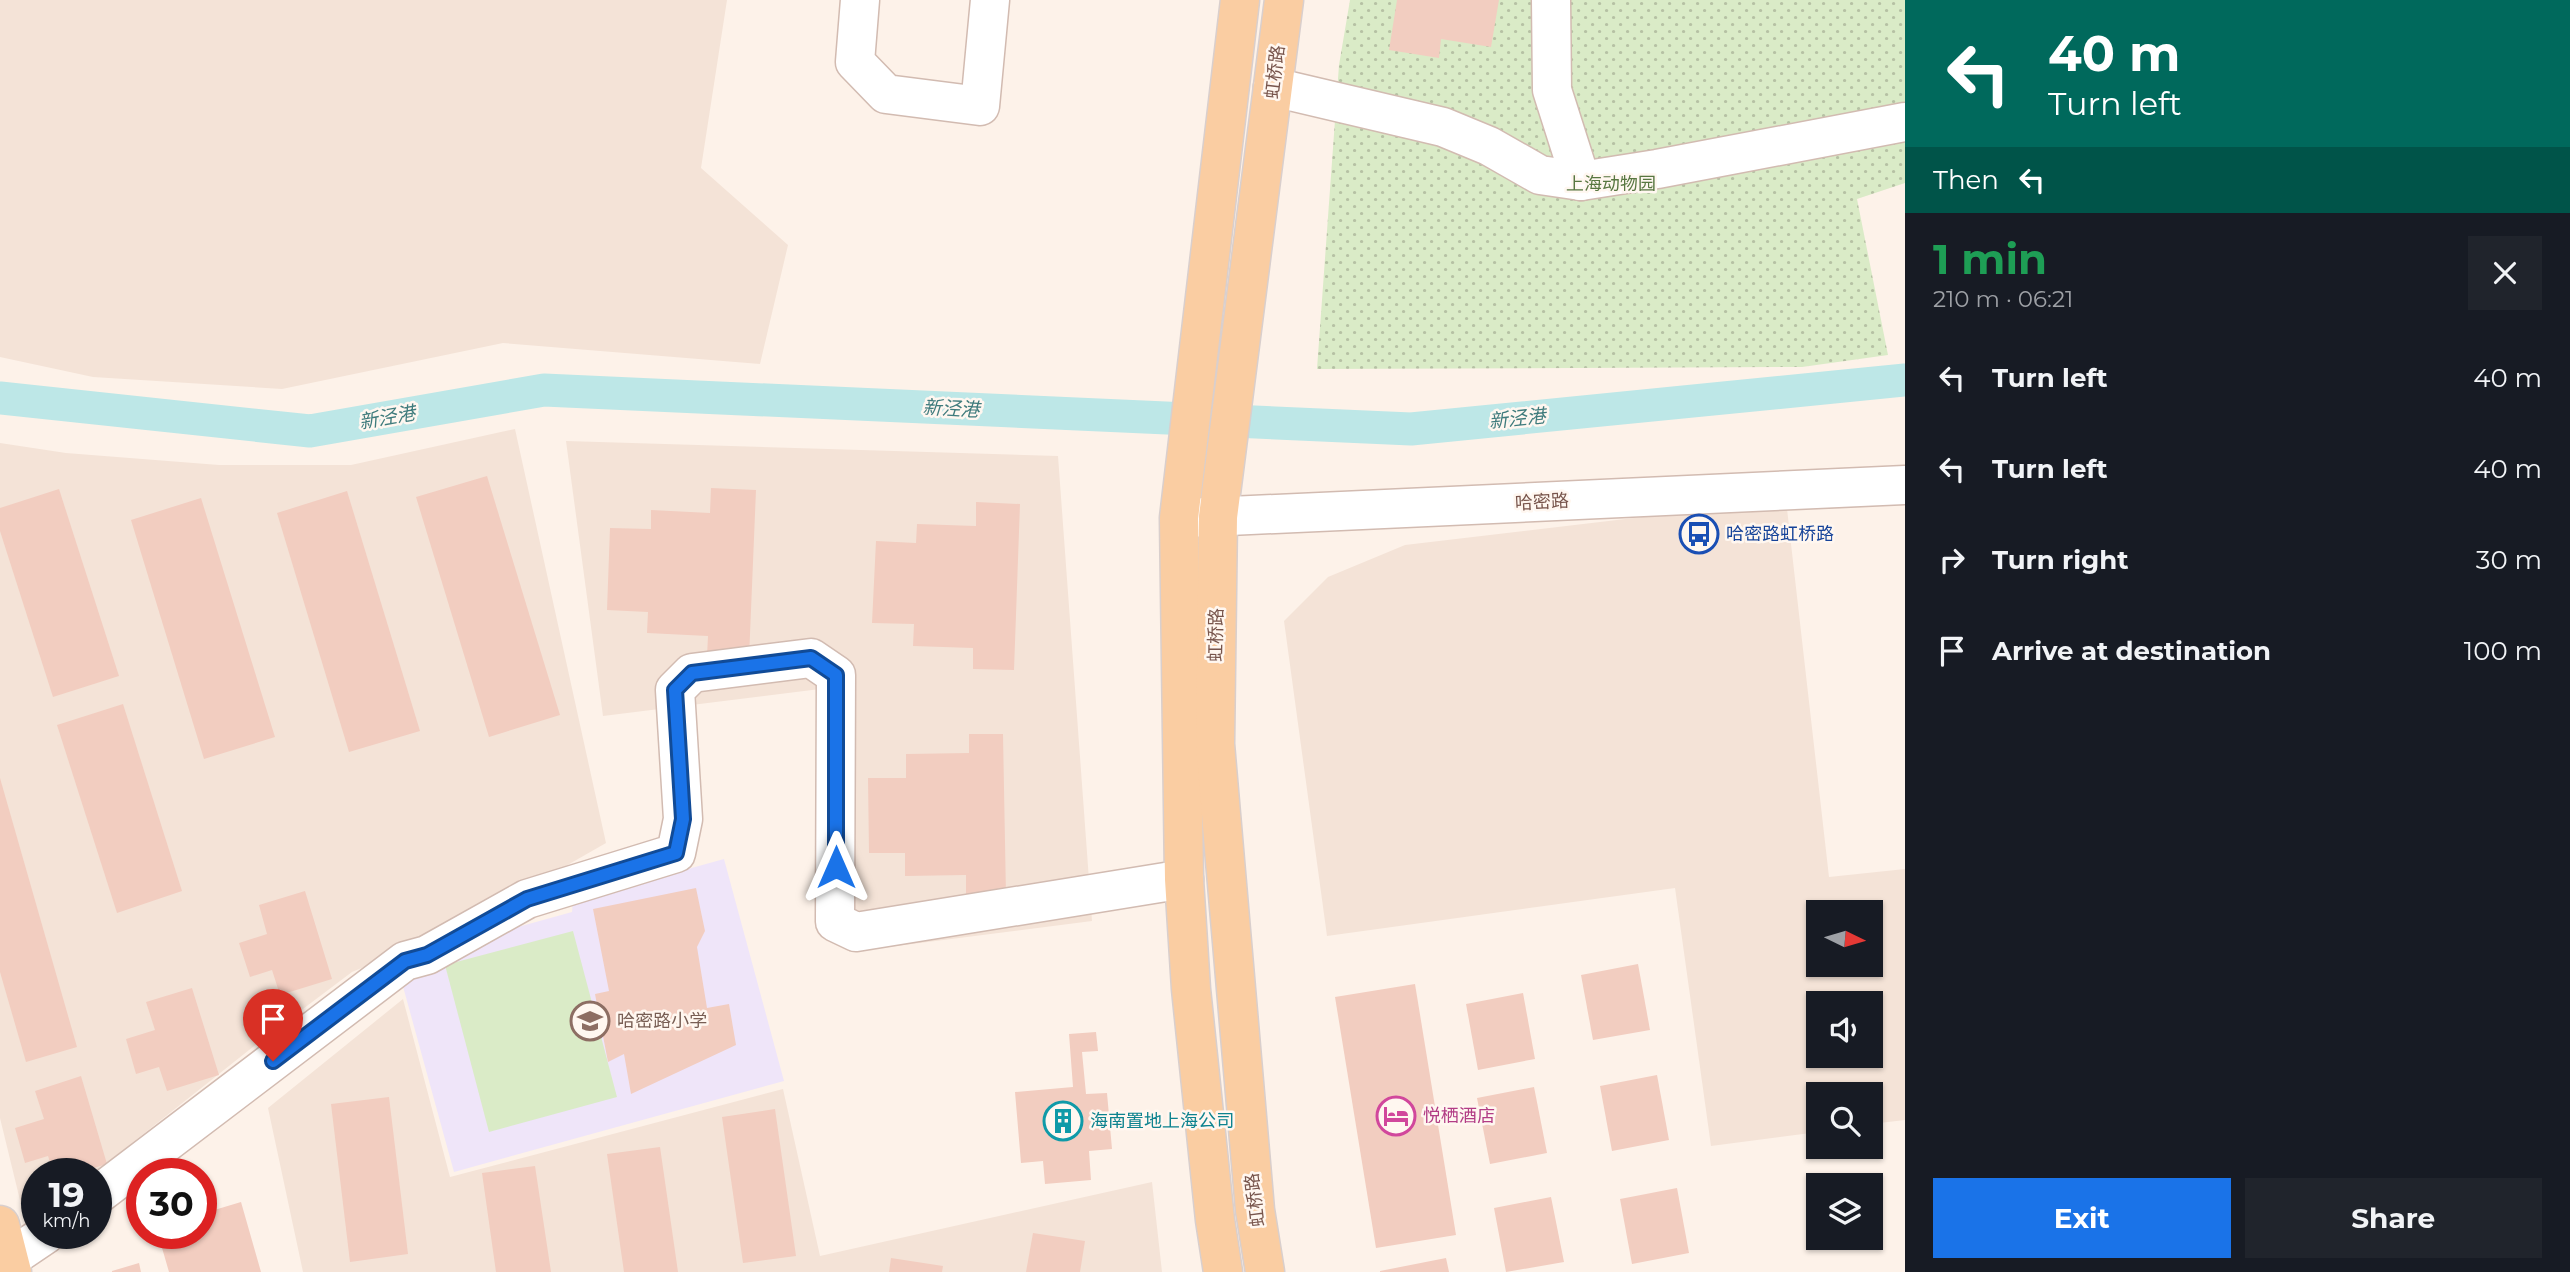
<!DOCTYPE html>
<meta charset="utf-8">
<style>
:root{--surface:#171b24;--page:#20242c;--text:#f1f3f6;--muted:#9ea1a6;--accent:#1a73e8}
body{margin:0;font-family:Montserrat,"Noto Sans SC",sans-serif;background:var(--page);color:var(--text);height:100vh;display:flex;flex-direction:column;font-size:26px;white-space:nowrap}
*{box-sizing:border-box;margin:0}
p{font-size:23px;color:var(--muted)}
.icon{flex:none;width:38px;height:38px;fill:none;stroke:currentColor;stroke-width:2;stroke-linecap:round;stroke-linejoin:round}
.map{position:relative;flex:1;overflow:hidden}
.sheet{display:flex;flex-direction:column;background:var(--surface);width:665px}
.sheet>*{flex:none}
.banner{background:#00695c;color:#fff;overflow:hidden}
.needle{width:46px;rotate:95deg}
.controls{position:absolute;left:1806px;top:900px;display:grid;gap:14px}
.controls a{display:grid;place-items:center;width:77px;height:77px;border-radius:0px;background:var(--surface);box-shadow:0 2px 5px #0004;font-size:35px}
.speed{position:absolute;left:21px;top:1158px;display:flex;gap:14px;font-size:35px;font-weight:700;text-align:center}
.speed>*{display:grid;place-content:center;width:91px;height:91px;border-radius:50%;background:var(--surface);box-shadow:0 2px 5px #0004;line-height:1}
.speed small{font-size:18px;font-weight:400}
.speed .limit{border:10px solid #d22;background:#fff;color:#111}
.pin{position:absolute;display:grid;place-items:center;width:60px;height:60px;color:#fff;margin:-72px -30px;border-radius:50% 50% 50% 0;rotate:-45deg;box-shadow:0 0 7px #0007}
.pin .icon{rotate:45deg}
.me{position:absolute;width:77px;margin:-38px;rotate:0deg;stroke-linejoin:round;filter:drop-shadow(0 0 5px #0008)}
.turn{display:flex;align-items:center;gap:24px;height:147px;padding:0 28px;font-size:32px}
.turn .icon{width:91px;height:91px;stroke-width:2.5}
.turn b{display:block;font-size:49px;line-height:60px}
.then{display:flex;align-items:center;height:66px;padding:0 28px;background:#0003;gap:14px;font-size:26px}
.round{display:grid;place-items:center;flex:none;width:74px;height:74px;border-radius:0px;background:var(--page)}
.head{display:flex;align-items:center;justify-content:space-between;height:119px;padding:0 28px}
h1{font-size:42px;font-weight:700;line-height:52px;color:#1e9e55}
.primary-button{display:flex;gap:14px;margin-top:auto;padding:14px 28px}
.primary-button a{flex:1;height:80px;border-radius:0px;background:var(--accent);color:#fff;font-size:28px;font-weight:700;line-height:80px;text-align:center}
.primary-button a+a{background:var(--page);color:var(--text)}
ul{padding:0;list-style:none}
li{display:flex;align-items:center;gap:21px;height:91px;padding:0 28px}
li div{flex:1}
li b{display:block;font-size:26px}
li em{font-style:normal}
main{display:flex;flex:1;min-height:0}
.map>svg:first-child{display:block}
</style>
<main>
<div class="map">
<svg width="1905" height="1272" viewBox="0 0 1905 1272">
<defs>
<pattern id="park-dots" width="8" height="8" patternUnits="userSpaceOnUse" patternTransform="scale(1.75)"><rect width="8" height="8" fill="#daebc7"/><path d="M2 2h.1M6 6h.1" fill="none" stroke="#b6c1a4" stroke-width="1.8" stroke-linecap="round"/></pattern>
</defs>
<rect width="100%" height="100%" fill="#fdf2e9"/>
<!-- residential -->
<g fill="#f4e3d7" fill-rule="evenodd">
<path d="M0,0h727l-26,168 87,77 -28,119 -257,-21 -221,46 -189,-12 -93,-20z"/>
<path d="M515,429l91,414 -147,84 -107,45 -89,67 -170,135h-56v47l-10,8 -27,-111v-675l66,10 153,12h132z"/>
<path d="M566,441l492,15 34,465 -243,31 -29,-263 -217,27z"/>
<path d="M1786,500l43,377 76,-8v251l-34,4v-30h-53v38l-107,14 -36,-258 -348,48 -43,-315 44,-44 77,-32zM1818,912h53v52h-53zM1818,1003h53v52h-53z"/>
<path d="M403,999l47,178 333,-88 37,167 332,-74 10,90h-859l-35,-164z"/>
</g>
<!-- education -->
<path fill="#efe5f9" d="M724,859l60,222 -330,91 -58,-211 176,-49 1,-11z"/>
<!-- park -->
<path fill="url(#park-dots)" d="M1350,0h555v183l-48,16 31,156 -86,12 -485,2 22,-304z"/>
<!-- garden -->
<path fill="#daebc7" d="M573,931l44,166 -128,35 -44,-167z"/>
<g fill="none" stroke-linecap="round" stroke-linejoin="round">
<!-- canal -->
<path stroke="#bde7e7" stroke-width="33" d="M0,398l310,33 234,-41 867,39 494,-49"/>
</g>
<!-- building -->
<g fill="#f2cdc0">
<path d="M1397,0h102l-8,47 -50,-8 -2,19 -50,-8z"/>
<path d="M487,476l73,239 -71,22 -73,-240z"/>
<path d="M711,488l45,2 -7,168 -42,-2 1,-20 -61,-3 1,-21 -41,-2 3,-82 41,1v-19l59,3z"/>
<path d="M59,489l60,187 -66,21 -53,-166v-23z"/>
<path d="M347,491l73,240 -71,21 -72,-239z"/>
<path d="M201,498l74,239 -71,22 -73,-239z"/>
<path d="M976,502l44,2 -6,166 -41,-1v-21l-60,-2 1,-22 -42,-1 4,-82 40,2 1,-19 59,2z"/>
<path d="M123,704l59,187 -65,22 -60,-188z"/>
<path d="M969,734h34l3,162 -40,1v-22l-61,1v-23h-36l-1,-75h38v-24l63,-1z"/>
<path d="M0,778l77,269 -51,15 -26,-90z"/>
<path d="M696,888l9,43 -8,16 10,61 22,-4 7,41 -105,49 -7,-40 -16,8 -13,-68 14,-3 -16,-82z"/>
<path d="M305,891l27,88 -52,16 -8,-25 -22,7 -11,-34 28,-9 -8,-29z"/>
<path d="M1638,964l12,66 -57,10 -12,-65z"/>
<path d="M1415,984l41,251 -80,13 -41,-251z"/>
<path d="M192,988l27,87 -52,16 -8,-24 -23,7 -10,-35 29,-9 -9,-28z"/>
<path d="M1523,993l12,66 -57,11 -12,-66z"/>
<path d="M1096,1032l2,19 -16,1 4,42 21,-1 5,56 -23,2 2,29 -46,4 -2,-23 -22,2 -6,-71 58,-5 -4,-53z"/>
<path d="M1657,1075l12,65 -57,11 -12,-65z"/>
<path d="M81,1076l26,88 -33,10h-20l-6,-18 -23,7 -10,-35 29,-9 -9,-28z"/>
<path d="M1534,1087l13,66 -57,11 -13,-66z"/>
<path d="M389,1097l19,157 -58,8 -19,-158z"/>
<path d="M775,1109l21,147 -53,7 -21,-146z"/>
<path d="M660,1147l18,125h-54l-17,-118z"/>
<path d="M535,1166l16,106h-55l-14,-99z"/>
<path d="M1677,1188l12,65 -57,11 -12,-65z"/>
<path d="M1551,1197l13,65 -58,10 -12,-64z"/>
<path d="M241,1202l20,70h-92l-11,-38h43v-20z"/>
<path d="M1033,1233l52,8 -5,31h-54z"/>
<path d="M891,1258l52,8 -1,6h-53z"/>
<path d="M1446,1258l3,14h-69v-1z"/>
<path d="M139,1263l2,9h-29v-1z"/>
</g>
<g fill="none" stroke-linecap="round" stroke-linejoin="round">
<defs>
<g id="minor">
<path d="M860,0l-5,62 31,32 94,12 10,-106"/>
<path d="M1551,0l1,90 29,91"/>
<path d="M1273,87l170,40 46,19 51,29 41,6 76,-12 248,-47"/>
<path d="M1187,518l718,-33"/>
<path d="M96,1196l309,-235 22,-6 100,-56 149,-46 7,-34 -8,-129 17,-17 119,-15 25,17 -1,247 21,10 328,-53"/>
<path d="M9,1259l37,-25"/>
</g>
<g id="major">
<path d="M0,1225l12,47"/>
<path d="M1223,1272l-8,-52 -24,-231 -7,-110 -5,-361 61,-518"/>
<path d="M1265,1272l-10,-62 -40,-466 3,-227 66,-517"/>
</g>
</defs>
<!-- minor casing -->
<use href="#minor" stroke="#d2bbb1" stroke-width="41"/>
<!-- major casing -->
<use href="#major" stroke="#d9cfcd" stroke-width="41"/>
<!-- minor -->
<use href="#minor" stroke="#fff" stroke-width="38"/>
<!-- major -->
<use href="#major" stroke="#facda2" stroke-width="38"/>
</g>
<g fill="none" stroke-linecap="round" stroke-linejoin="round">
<defs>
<path id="route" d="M273,1061l132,-100 22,-6 100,-56 149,-46 7,-34 -8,-129 17,-17 119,-15 25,17v192"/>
</defs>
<!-- route casing -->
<use href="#route" stroke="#114b97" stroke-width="18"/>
<!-- route -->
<use href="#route" stroke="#1a73e8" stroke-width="12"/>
</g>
<!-- icons -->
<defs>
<symbol id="bus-ring" viewBox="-11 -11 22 22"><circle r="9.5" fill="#fff7f0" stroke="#1a4fb4" stroke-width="1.5"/><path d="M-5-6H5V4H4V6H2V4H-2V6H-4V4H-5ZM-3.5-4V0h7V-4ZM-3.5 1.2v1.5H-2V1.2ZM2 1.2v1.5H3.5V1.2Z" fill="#1a4fb4"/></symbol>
<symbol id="school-ring" viewBox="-11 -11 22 22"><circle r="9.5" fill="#fff7f0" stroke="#8d6e63" stroke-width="1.5"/><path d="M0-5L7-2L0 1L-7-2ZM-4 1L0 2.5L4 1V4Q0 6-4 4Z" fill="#8d6e63"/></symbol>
<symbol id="hotel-ring" viewBox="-11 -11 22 22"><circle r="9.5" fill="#fff7f0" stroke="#d1479c" stroke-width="1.5"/><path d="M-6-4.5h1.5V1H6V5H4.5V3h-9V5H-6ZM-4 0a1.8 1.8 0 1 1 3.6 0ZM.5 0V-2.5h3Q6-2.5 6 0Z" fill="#d1479c"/></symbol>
<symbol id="building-ring" viewBox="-11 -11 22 22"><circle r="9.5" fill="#fff7f0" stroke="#0f9aa8" stroke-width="1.5"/><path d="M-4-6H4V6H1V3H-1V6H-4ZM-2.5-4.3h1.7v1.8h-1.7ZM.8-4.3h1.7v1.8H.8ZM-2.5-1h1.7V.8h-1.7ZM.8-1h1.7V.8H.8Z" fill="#0f9aa8"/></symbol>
</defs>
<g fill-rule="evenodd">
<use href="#bus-ring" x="1677" y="512" width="44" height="44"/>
<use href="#school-ring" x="568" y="999" width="44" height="44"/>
<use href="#hotel-ring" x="1374" y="1094" width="44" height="44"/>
<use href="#building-ring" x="1041" y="1099" width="44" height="44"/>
</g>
<g text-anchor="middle" stroke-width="5" stroke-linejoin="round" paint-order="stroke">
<!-- street labels -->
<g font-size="18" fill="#78554c" stroke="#fff7f0">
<text transform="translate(1275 72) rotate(-83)" y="6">虹桥路</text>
<text transform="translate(1542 502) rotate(-3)" y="6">哈密路</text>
<text transform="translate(1216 635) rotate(-89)" y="6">虹桥路</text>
<text transform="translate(1255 1200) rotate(-97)" y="6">虹桥路</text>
</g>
<!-- park labels -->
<g font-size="18" fill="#587741" stroke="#fff7f0">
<text x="1611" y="190">上海动物园</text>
</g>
<!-- transit labels -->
<g font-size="18" fill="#164399" stroke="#fff7f0" text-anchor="start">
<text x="1726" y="540">哈密路虹桥路</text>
</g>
<!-- education labels -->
<g font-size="18" fill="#785e54" stroke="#fff7f0" text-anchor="start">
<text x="617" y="1027">哈密路小学</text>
</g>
<!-- hotel labels -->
<g font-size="18" fill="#b23c85" stroke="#fff7f0" text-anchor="start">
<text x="1423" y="1122">悦栖酒店</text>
</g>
<!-- culture labels -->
<g font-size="18" fill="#0d838f" stroke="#fff7f0" text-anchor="start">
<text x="1090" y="1127">海南置地上海公司</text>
</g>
<!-- water labels -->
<g font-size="19" font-style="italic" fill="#3f7b7c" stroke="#fff7f0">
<text transform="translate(951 408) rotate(3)" y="7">新泾港</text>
<text transform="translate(387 417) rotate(-10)" y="7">新泾港</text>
<text transform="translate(1517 418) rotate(-6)" y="7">新泾港</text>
</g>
</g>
</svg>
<div class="controls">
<a><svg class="needle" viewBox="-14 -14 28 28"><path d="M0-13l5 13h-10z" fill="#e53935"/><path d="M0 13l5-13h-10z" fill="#9ea1a6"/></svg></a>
<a><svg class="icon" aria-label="sound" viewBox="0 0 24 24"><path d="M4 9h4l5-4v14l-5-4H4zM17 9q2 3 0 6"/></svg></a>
<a><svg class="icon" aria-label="search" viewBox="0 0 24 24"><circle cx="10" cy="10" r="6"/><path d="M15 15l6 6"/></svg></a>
<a><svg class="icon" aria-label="layers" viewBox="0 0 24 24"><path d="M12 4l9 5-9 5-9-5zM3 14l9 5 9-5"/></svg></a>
</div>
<div class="speed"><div>19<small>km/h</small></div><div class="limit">30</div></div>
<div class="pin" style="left:273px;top:1061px;background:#d93025"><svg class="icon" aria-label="arrive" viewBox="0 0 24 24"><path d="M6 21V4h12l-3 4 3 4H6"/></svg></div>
<svg class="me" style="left:836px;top:867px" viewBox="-20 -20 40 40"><path d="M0-17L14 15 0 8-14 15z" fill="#1a73e8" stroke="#fff" stroke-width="4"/></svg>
</div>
<section class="sheet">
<div class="banner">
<div class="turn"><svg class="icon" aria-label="left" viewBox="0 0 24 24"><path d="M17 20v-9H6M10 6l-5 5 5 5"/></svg><div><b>40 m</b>Turn left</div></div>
<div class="then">Then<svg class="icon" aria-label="left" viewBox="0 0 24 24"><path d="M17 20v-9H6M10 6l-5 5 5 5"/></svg></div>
</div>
<div class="head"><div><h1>1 min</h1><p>210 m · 06:21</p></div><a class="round"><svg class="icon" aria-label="close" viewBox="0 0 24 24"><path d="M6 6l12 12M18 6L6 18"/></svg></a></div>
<ul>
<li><svg class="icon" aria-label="left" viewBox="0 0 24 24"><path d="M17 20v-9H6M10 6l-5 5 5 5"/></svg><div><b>Turn left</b></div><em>40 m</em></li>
<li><svg class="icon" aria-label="left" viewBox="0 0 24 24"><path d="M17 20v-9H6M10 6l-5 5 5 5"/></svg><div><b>Turn left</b></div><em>40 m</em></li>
<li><svg class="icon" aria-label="right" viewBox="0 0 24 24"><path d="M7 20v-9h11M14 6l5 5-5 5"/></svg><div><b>Turn right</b></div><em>30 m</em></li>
<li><svg class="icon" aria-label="arrive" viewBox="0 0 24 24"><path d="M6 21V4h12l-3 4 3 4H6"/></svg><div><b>Arrive at destination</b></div><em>100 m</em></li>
</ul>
<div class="primary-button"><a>Exit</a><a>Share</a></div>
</section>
</main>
